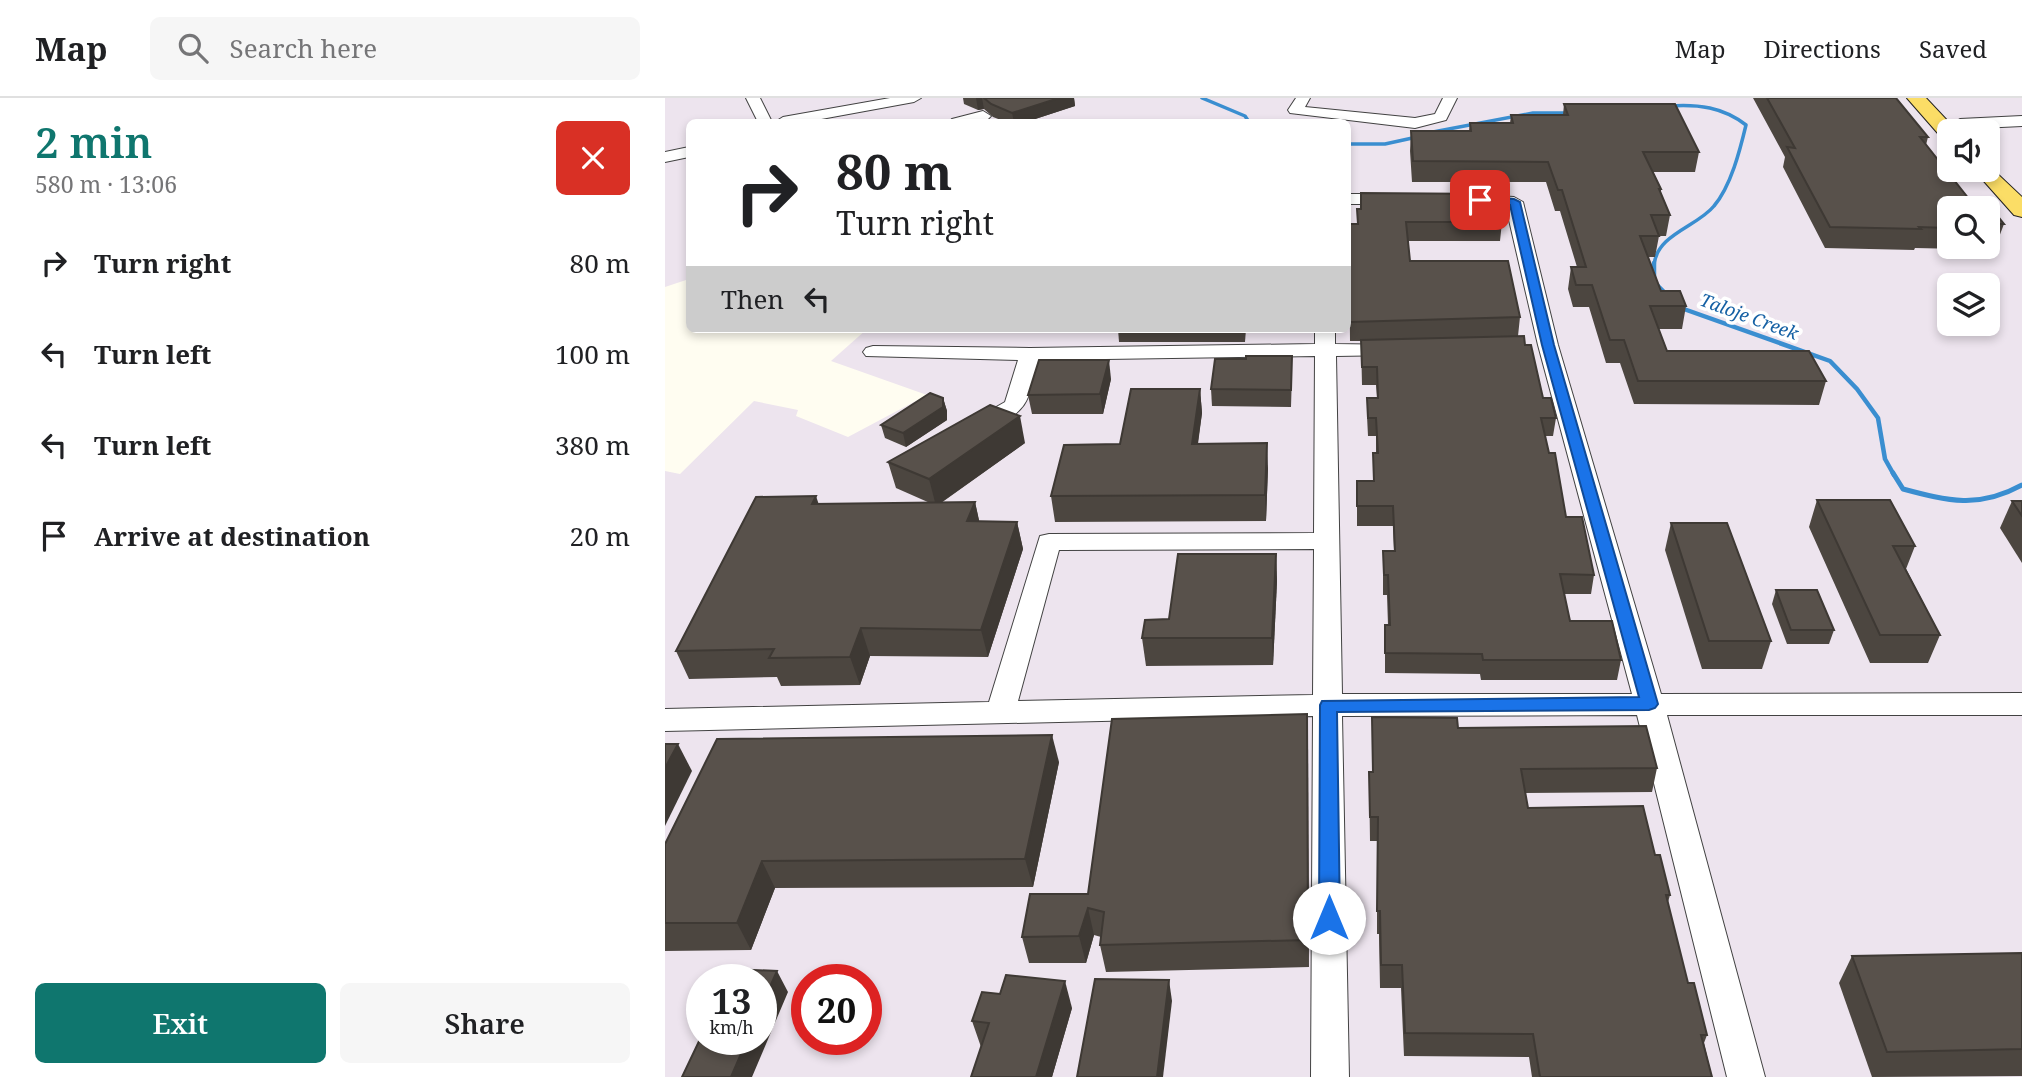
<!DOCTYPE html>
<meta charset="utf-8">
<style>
:root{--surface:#fff;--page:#f6f6f6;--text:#202124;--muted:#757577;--line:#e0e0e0;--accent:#0f766e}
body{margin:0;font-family:"Noto Serif",serif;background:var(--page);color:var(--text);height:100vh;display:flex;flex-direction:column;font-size:26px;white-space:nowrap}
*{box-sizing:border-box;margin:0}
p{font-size:23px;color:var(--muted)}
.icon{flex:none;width:38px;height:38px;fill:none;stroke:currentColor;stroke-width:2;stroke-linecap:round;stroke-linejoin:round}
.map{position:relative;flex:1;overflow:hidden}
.drawer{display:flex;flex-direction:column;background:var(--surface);width:665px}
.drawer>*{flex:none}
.guide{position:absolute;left:21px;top:21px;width:665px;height:214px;border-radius:10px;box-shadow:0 4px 10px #0003;background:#fff;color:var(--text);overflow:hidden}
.fabs{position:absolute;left:1272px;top:21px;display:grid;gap:14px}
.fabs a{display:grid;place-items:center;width:63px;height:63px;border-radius:10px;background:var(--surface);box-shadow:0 4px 10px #0003;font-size:35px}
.speed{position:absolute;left:21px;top:866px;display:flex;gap:14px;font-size:35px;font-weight:700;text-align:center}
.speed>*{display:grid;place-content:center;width:91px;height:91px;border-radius:50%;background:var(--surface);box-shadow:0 4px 10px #0003;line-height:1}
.speed small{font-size:18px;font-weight:400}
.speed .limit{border:10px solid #d22;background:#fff;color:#111}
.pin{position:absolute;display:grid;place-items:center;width:60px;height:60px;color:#fff;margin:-30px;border-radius:14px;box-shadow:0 4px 10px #0006}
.me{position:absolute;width:77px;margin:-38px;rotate:0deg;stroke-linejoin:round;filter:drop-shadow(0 0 5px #0008)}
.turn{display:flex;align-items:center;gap:24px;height:147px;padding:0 35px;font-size:32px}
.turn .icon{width:91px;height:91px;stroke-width:2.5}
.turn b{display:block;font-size:49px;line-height:60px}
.then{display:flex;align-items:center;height:66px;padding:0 35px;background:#0003;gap:14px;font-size:26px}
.round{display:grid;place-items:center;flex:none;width:74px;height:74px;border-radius:10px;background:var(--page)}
.overview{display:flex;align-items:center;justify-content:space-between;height:119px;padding:0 35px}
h1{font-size:42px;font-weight:600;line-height:52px;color:var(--accent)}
.primary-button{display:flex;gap:14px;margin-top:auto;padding:14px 35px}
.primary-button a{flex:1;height:80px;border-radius:10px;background:var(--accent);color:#fff;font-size:28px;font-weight:600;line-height:80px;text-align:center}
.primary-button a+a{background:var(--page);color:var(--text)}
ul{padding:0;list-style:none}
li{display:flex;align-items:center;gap:21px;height:91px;padding:0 35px}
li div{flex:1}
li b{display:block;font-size:26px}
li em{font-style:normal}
header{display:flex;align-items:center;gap:42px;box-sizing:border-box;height:98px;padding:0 35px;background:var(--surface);border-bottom:2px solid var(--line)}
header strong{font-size:33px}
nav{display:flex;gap:38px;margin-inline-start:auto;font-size:24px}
.search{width:490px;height:63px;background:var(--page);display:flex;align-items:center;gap:18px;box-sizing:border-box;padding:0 24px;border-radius:10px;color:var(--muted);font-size:26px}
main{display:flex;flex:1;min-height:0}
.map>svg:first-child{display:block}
</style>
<header>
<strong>Map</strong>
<div class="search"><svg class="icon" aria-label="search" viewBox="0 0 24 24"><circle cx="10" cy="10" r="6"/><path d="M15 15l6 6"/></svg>Search here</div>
<nav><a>Map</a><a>Directions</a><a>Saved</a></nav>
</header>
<main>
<section class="drawer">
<div class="overview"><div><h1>2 min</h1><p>580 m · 13:06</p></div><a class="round" style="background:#d93025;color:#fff"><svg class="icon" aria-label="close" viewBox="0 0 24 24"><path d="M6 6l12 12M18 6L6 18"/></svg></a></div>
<ul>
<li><svg class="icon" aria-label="right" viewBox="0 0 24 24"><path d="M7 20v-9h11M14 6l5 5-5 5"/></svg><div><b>Turn right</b></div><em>80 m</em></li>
<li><svg class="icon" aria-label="left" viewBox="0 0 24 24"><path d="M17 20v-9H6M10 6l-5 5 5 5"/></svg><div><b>Turn left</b></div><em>100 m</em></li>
<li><svg class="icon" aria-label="left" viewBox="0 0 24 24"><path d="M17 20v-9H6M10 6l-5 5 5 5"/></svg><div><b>Turn left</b></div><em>380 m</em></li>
<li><svg class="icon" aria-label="arrive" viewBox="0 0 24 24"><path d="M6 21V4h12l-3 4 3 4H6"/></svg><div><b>Arrive at destination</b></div><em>20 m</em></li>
</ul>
<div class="primary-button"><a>Exit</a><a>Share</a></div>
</section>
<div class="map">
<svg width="1357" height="979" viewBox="0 0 1357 979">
<rect width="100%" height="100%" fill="#fffdf1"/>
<!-- industrial -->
<path fill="#ede4ee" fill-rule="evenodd" d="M0,0h1357v979h-1357v-606l15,3 74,-73 44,9 -2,6 52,21 79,-42 -96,-34 36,-32h480v-207h-658v157l-24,8zM1284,33h39v39h-39zM1284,110h39v39h-39zM1284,187h39v39h-39zM37,882h59v60h-59zM142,882h59v60h-59z"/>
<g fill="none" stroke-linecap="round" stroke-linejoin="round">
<!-- stream-far2 -->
<g stroke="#3a8ed0" stroke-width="3.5">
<path d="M537,0l43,18 4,6"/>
<path d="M768,34l100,-19h36"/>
<path d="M682,46h38l32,-7"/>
<path d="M989,167c3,-31 43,-38 60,-59 17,-20 26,-56 32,-81 -23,-18 -48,-21 -77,-19"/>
</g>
<!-- stream-far1 -->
<g stroke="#3a8ed0" stroke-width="4.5">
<path d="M989,165v19l12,12"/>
<path d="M1016,210l149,53 27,28 21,29 7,41 9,16"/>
</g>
<!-- stream -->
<path stroke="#3a8ed0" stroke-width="5" d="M1228,375l10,16c45,12 76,20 119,-4"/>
<defs>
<g id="minor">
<path d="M81,0h14l12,24h-14z"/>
<path d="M225,0h31l-7,4 -109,20h-30l8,-5z"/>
<path d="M631,0h14l-5,9 110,11 20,-4 8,-16h14l-11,22 -31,8 -125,-15 -2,-3z"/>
<path d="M318,13l8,5 -3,3 -13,3h-26l3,-3z"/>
<path d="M1357,18v10l-62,3 -8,-5 8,-5z"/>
<path d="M24,49v10l-24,5v-10z"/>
<path d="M682,96h50l9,5 -9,5h-50z"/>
<path d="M795,96l54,3 9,5 35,143 103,349 361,-1v22h-355l98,362h-38l-90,-362 -295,1 7,361h-38l2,-361 -648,15v-22l324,-7 51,-166 9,-2 265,-1 1,-177 -276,4c-11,36 -7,48 -43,66 -9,5 -15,8 -26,6l-3,-5 3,-5 35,-20 13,-42 -152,-4 -3,-4 3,-4 7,-2 157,2 285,-4v-15h20v15l68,1 3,4 -3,4 -7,2 -60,1 6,338h290l-94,-349 -32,-138 -52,-4 -3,-4 3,-4zM649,451l-1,146 -295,6 41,-151z"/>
</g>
<g id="major">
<path d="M1242,0h19l31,33h-8v9l-7,-2z"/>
<path d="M1323,67l34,32v20l-8,-2 -40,-45h14z"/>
</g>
</defs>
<!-- minor casing -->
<use href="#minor" stroke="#424242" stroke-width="2"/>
<!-- major casing -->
<use href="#major" stroke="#202020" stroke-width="2"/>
<!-- minor -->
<use href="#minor" fill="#fff" fill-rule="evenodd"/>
<!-- major -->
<use href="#major" fill="#fbdd66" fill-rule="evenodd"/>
</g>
<!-- wall -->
<g fill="#4c4640">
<path d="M298,0h111l1,8 -49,16h-20l-13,-5 -9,-8 -6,1 -14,-6z"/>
<path d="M1088,0h143l32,39 -2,8 47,59h15l16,20 -8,21 -8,-1v-36h-39v39h12v2l-46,-1 -1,2 -89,-2 -42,-81 2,-10z"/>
<path d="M899,6l135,48 -4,20h-42l8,17v4l9,22 -4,21h-7l-4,21h-7l13,34 25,15 -4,23h-24l9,22 159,30 -7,24 -185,-1 -14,-41h-14l-17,-56h-16l-5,-18 3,-22h6l-17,-56h-5l-9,-29h-134l-2,-31 1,-20h58l1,-8h40l1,-8h52z"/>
<path d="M696,95l141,29 -2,19h-92l2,20 110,56 -2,19 7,9 18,53 13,20 -3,18h-8l21,81 28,58 -3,19h-27l6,27 51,39 -4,20h-136l-1,-6 -95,-1v-48h3l-1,-30h-4v-44h11l-1,-25h-36v-45h16v-28h3v-17h-8l-1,-20v-18h10l-1,-13h-14l-1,-44h-11l-1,-117h8l4,-15z"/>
<path d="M453,231h128l-1,13h-126z"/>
<path d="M581,261l46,14 -1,34 -79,-1 -1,-17z"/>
<path d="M446,281l-8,35h-71l-4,-19z"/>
<path d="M535,291l2,24 -4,31 70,24 -2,53 -211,1 -4,-26 69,-52z"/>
<path d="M278,300l4,13v9l-41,27 -21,-9 -4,-13z"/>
<path d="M360,345l-84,60 34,-1 4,19 38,1 6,27 -35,108 -118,-1 -10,29 -79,1 -4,-9 -88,2 -13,-28 143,-147 111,-1 -34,-15 -8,-26z"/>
<path d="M1152,402l98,46 -9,23 34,66 -12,28h-58l-61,-136z"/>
<path d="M1347,403h10v62l-22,-35z"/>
<path d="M1006,425l100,118 -9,28h-60l-37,-119z"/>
<path d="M611,456l1,27 -4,84 -127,1 -4,-28 27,-19z"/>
<path d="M1111,492l58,40 -5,14h-42l-15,-40z"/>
<path d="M642,616l2,253 -203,5 -6,-27 1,-8 -7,-2 -8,28h-57l-7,-26 66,-43z"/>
<path d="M707,619l86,11 199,40 -5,24 -127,1 3,15 127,47 15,40 -2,7 20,81 19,52 -3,8 8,34h-180l-3,-20 -125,-1 -3,-68h-21l-1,-54h-2v-93h-7l-1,-69h3z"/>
<path d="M394,664l-26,125 -258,1 -24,62 -86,1v-107z"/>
<path d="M1357,855v123l-150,1 -33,-94 13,-27z"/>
<path d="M407,910l-20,69h-81l10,-30 -9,-26z"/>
</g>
<!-- shaded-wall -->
<g fill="#3e3934">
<path d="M311,0h6l2,11 -6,1z"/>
<path d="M394,0h15l1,8 -49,16h-12l-2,-9z"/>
<path d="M444,262l2,19 -8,35 -3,-20z"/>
<path d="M535,291l2,24 -8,56 -2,-25z"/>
<path d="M278,300l4,13v9l-41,27 -3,-14z"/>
<path d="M355,318l5,27 -89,63 -7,-27z"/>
<path d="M602,345l1,25 -2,53 -1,-26z"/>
<path d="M151,398l9,27 -13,-19z"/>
<path d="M310,404l6,27 -14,-8z"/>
<path d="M352,424l6,27 -35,108 -7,-27z"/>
<path d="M611,456l1,27 -4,84 -1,-27z"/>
<path d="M196,530l9,28 -10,29 -10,-28z"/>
<path d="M642,616l1,28 1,225 -1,-27z"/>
<path d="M387,637l7,27 -26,125 -8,-28z"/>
<path d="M13,646l14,27 -27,55v-58z"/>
<path d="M97,763l13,27 -24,62 -14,-27z"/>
<path d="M423,810l6,27 -8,28 -7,-27z"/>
<path d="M112,873l11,21 -36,85h-21l16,-37h14v-33z"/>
<path d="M504,882l3,21 -9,76h-6z"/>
<path d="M400,883l7,27 -20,69h-16z"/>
</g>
<!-- building -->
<g fill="#58514b" stroke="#3e3934" stroke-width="2">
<path d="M319,0h75l-47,15 -21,-9z"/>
<path d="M1102,0h129l32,39h-8l53,67h15l16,20h-16v-16h-39v20l-30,-1 2,2 -91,-2 -43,-80 8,1z"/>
<path d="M899,6h111l24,48h-56l18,37h-2l11,26h-19l8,21h-19l21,55h19l6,15h-36l17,45h142l17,30h-188l-14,-41h-14l-18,-55h-16l-5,-18h15l-24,-77h-4l-10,-28 -135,-1 -2,-30h60l-1,-8h43l-2,-8h57z"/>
<path d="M696,95l133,1 8,28h-96l4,39h98l12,56 -170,5 -1,-98h9l-1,-15h4z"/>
<path d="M859,238l1,9h6l12,53h8l5,20h-15l8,35h6l11,64h16l12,58 -34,-1 10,47h42l9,39h-138l-1,-6 -97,-1v-28h5l-2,-50h-4l-1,-24h12l-2,-45h-36v-25h17l-1,-28h5l-2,-35h-8l-1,-20h11l-1,-31h-15l-1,-27z"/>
<path d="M581,258h46l-1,34 -80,-1 4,-30h31z"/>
<path d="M374,262h70l-9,34 -72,1z"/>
<path d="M466,291h69l-8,55 75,-1 -2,52 -214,1 13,-51 56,-1z"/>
<path d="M265,295l13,5v9l-40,26 -22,-8z"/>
<path d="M325,307l30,11 -91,63 -41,-17z"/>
<path d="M151,398l-4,8 163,-2 -8,19 50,1 -36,108 -120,-2 -11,29 -81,1 5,-9 -98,2 80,-154z"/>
<path d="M1152,402h73l25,46h-22l47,89h-60z"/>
<path d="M1347,403h10v15z"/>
<path d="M1006,425h56l44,118h-62z"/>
<path d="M513,456h98l-4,84h-130l3,-18 24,-1z"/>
<path d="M1111,492h41l17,40h-43z"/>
<path d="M642,616l1,226 -208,5 4,-33 -16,-4 -9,28 -57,1 8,-43h58l24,-175z"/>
<path d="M707,619l85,1 1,10 188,-2 11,42 -136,1 7,39 115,-2 12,49h5l10,40h-4l22,88h6l13,52h-6l11,42h-172l-7,-43 -128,-1 -3,-68h-21l-1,-54h-3l1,-94h-8l-1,-45h4z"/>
<path d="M387,637l-27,124 -263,2 -25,62h-72v-79l52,-105z"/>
<path d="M0,646h13l-13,24z"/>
<path d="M1357,855v96l-135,3 -35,-96z"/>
<path d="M67,871l45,2 -16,36v-27h-34z"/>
<path d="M341,877l59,6 -29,96h-65l18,-54 -17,-2 10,-29 18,2z"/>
<path d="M430,881l74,1 -12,97h-80z"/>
<path d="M37,937v5h45l-16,37h-49z"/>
</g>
<!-- route -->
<path fill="#1a73e8" stroke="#114b97" stroke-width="2" d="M815,98l34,3 6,3 34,143 104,359 -3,4 -6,2 -312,2 3,206 -3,6 -8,2 -7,-2 -3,-6 1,-213 2,-4 317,-4 -97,-352 -32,-140 -34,-3 -1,-2z"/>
<g text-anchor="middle" stroke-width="7" stroke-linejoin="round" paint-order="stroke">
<!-- far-water labels -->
<g font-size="18" font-style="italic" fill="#1560a4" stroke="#fff">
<text transform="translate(1084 219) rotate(20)" y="6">Taloje Creek</text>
</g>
</g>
</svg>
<div class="fabs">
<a><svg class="icon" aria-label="sound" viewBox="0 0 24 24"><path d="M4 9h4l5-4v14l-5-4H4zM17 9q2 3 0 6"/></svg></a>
<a><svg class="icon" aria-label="search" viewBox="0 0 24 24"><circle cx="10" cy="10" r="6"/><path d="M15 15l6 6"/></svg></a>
<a><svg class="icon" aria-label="layers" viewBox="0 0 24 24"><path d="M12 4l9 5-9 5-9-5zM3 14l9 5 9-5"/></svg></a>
</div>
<div class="speed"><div>13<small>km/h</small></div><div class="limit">20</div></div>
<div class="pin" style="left:815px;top:102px;background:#d93025"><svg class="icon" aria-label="arrive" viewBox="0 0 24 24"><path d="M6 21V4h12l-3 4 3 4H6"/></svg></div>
<svg class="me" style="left:664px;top:820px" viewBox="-20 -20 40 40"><circle r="19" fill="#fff"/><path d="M0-13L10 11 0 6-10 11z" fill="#1a73e8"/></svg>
<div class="guide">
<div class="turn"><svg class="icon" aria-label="right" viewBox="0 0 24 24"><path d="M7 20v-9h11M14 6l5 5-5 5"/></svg><div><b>80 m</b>Turn right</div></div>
<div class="then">Then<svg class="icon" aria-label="left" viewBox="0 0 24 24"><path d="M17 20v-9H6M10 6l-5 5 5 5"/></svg></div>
</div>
</div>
</main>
